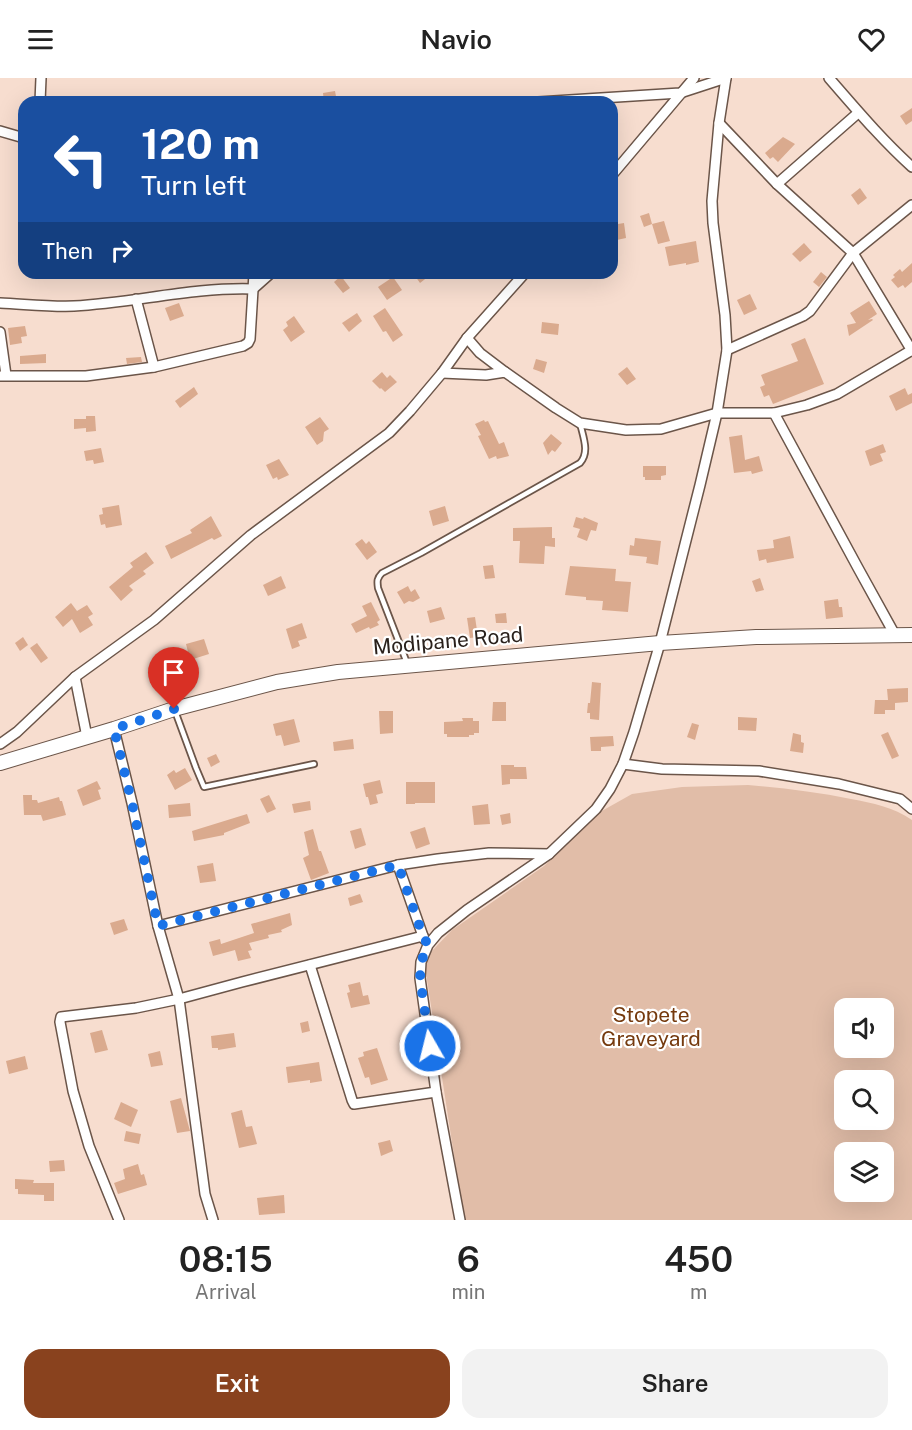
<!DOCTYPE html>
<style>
:root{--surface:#fff;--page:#f2f2f2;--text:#222;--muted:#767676;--accent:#89421e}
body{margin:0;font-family:"Public Sans",sans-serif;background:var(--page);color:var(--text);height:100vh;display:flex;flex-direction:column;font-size:22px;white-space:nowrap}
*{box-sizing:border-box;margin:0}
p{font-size:20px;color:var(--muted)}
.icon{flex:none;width:33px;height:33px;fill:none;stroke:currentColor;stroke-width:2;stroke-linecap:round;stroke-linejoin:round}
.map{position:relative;height:1142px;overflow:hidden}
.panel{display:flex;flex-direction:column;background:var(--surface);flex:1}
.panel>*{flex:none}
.top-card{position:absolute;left:18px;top:18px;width:600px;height:183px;border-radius:18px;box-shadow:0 6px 24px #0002;background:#1a4fa0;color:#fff;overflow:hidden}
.buttons{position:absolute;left:834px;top:920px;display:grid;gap:12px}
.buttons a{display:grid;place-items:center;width:60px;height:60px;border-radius:12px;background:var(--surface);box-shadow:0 6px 24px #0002;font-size:30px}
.pin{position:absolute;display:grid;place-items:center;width:51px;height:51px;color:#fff;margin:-62px -26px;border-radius:50% 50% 50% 0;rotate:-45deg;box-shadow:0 0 6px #0007}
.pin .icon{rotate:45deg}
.me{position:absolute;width:66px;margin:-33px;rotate:352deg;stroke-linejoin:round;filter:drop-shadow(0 0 4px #0008)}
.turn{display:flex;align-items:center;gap:21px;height:126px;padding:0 24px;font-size:27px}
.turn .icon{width:78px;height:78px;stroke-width:2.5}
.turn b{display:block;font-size:42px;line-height:51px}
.then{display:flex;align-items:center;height:57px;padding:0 24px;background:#0003;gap:12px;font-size:22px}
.eta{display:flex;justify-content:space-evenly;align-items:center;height:102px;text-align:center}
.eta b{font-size:36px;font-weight:600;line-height:42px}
.cta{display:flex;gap:12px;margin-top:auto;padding:12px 24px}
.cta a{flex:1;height:69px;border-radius:18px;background:var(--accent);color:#fff;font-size:24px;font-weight:600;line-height:69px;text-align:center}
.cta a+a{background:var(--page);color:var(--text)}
header{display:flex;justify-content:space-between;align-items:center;height:78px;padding:0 24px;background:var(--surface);font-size:27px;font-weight:600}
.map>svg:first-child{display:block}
</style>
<header><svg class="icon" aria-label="menu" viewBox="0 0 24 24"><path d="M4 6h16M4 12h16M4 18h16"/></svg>Navio<svg class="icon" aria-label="heart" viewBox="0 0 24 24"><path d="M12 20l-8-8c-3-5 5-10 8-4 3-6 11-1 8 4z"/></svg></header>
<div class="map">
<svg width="912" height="1142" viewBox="0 0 912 1142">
<rect width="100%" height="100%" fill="#f7ddcf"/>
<!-- green -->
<path fill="#e1bda8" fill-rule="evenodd" d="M748,707c35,3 69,7 103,14 22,4 42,8 61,21v400h-448l-39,-253 5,-14 22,-23 92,-64 56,-54 32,-18 50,-7zM844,930h40v39h-40zM844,1002h40v39h-40zM844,1074h40v39h-40z"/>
<!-- building -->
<g fill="#daaa8e">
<path d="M335,13l2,11h-13l-1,-9z"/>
<path d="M912,30v13l-6,4 -6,-9z"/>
<path d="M783,59l12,7 -17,18 -5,-5 -3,2 -5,-6z"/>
<path d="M860,110l7,10 -9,7 -7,-10z"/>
<path d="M649,135l3,11 -8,3 -4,-11z"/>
<path d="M664,143l6,20 -12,3 -6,-20z"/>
<path d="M624,145l2,15 -14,3v-16z"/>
<path d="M696,163l3,21 -13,3v-2l-17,3 -4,-19z"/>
<path d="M804,165l8,9 -12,10 -8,-8z"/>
<path d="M912,185v19l-7,6 -2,-3 -5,3 -7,-8 4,-3 -2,-2 7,-6 2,3z"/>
<path d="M821,194l6,5 -8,10 -6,-5z"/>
<path d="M413,195h20l-13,10z"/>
<path d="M341,198l9,12 -7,5 -9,-11z"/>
<path d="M393,199l9,13 -15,10 -9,-13z"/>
<path d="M750,216l7,15 -13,6 -7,-15z"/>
<path d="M869,223l8,13 -9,6 4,-1 1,1 -24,16 -2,-11 9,-2 -6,-10z"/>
<path d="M179,225l5,13 -14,5 -5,-13z"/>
<path d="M385,230l18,27 -10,7 -7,-11 -3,1 -10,-16z"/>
<path d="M357,235l5,8 -13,11 -7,-9z"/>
<path d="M294,238l11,16 -14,10 -8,-12 5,-4 -2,-4z"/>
<path d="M542,244l17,2 -1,11 -17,-2z"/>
<path d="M25,248l2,10 -6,1 1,6 -12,2 -2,-17z"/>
<path d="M805,260l19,46 -51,20 -4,-9 -5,2 -4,-10 5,-2 -4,-10 37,-14 -7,-17z"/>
<path d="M46,276v9l-26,1v-8z"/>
<path d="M141,279l1,5 -15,2 -1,-6z"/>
<path d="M536,281l11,3 -3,11 -11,-4z"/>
<path d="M627,289l9,12 -9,6 -9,-11z"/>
<path d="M382,294l5,6 3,-3 7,7 -12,10 -4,-4 -1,1 -8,-8z"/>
<path d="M194,309l4,7 -18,14 -5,-7z"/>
<path d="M905,310l3,7 4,-2v10l-16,8 -7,-15z"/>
<path d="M86,338h9l1,15 -10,1v-4l-12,1v-10h12z"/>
<path d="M320,339l9,12 -5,3 -1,9 -6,4 -12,-18z"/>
<path d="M484,342l1,2 3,-1 11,23 5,-2 5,14 -12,3 -1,-3 -7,3 -11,-23 3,-1 -6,-11z"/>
<path d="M551,356l11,9 -7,9 -3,-2 -4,5 -5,-12z"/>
<path d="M742,357l3,25 14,-4 4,15 -11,3 -1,-3 -17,2 -5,-36z"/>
<path d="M883,366l3,8 -6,2 3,7 -13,5 -5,-15z"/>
<path d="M101,370l3,14 -10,2 -1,-4 -7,1 -2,-10z"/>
<path d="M279,381l10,16 -11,5 -1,-3 -4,2 -7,-14z"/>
<path d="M643,388h23v9l-5,1v4h-16v-3h-2z"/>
<path d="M119,427l3,20 -16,3 -1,-4 -4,1 -2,-10 4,-1 -1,-6z"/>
<path d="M445,428l4,15 -16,5 -4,-15z"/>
<path d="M211,438l11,20 -8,4 -2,-2 -41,21 -6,-13 27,-13 -2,-3z"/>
<path d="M576,439l7,2 1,-2 14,6 -2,8 -5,-1 -4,11 -10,-4 3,-8 -7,-2z"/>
<path d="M552,449v11h3v9l-10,-1 -1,18 -25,-1 1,-22h-7v-13z"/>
<path d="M790,458l4,22 -27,5 -1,-4 -7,2 -2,-11 17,-2 -1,-8z"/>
<path d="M635,460l26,3 -3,24 -12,-2 1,-6 -18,-2 1,-10 4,1z"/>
<path d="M362,461l4,5 3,-3 8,11 -10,8 -12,-16z"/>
<path d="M146,474l8,11 -11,8 3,3 -17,12 4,4 -12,11 -12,-14 24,-20 -3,-4z"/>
<path d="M493,487l2,13 -10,1 -2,-13z"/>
<path d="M570,488l46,3 -1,12 16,1 -3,30 -26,-2 1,-9 -17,-1v-3l-21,-2z"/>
<path d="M281,498l5,12 -18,8 -5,-11z"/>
<path d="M760,500l4,12 -8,2 -4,-11z"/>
<path d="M408,508l3,6 4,-3 5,9 -7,4 -4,-1 -5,3 -7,-12z"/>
<path d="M838,521l1,8h3l1,10 -17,2 -2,-18z"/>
<path d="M371,524l9,18 -3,2 2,3 -9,4 -1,-2 -13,6 -5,-9 16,-8 -5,-10z"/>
<path d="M71,525l6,8 10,-6 6,9 -5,3 5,8 -13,8 -8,-14 -9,8 -8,-10z"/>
<path d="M441,529l4,12 -15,4 -3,-12z"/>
<path d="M506,535l1,10h-11l-1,-9z"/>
<path d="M475,539l3,20 -8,1 -3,-20z"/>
<path d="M302,545l5,15 -9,3 2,5 -8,3 -6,-20z"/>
<path d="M23,559l5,8 -8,6 -5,-8z"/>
<path d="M204,561l5,15 -19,6 -4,-16z"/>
<path d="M37,565l11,15 -7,5 -11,-15z"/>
<path d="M179,584l5,13 -23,7 -4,-13z"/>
<path d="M592,604l9,1 -2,37 -9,-1v-6h-3l1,-10h2z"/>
<path d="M908,610v14l-13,1v7h-10v4h-11l1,-14h13l-1,-11z"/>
<path d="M493,624h13v19h-14z"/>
<path d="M379,633h14v22l-13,1z"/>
<path d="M738,639l19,1 -1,13 -18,-1z"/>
<path d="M462,640h11v3h6v12h-5v2h-5v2h-22v-3h-3v-12l19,-1z"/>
<path d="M294,641l6,23 -16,4 -3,-11 -5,1 -3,-12z"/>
<path d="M692,645l7,2 -4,15 -8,-3z"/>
<path d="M888,654l11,24 -7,3 -11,-24z"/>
<path d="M793,655l8,2v7l3,1 -1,10 -13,-2z"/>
<path d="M613,658l1,10 -13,1v4h-10l-1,-14z"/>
<path d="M353,661l1,10 -20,2 -1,-9z"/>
<path d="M216,676l4,8 -9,5 -4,-9z"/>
<path d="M501,687h13v2h12l1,12h-17v5l-8,1z"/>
<path d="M185,690l7,12 -17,10 -8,-15 7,-5 2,3z"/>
<path d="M380,702l3,13 -7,2 2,8 -8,2 -2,-8h-2l-3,-13z"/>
<path d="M97,703l4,8 -3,1 3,9 -18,7 -6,-16z"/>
<path d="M406,704h29v21h-20v1h-9z"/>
<path d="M23,717h9v5h5l1,3 21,-6 1,4h2l4,14 -23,6 -2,-6h-17z"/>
<path d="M269,717l7,14 -9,4 -7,-14z"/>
<path d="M310,723l1,9 -17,3 -2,-9z"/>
<path d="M190,725l1,13 -22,2 -1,-13z"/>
<path d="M488,726l2,20 -16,1 -2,-19z"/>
<path d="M510,735l1,10 -9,2 -2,-10z"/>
<path d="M247,736l3,9 -26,10v2l-30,6 -2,-10z"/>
<path d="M425,749l5,17 -14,5 -6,-17z"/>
<path d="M361,750l5,17 -11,4 -5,-18z"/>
<path d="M313,751l6,22h2l8,22 -18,7 -8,-22 6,-3 -5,-23z"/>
<path d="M213,785l3,18 -16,2 -3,-17z"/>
<path d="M360,816l3,8 -13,4 -2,-8z"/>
<path d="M290,835l2,12 -11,5 1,2 -14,3 1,3 -20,5 3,7 -4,1 3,7 -13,3 -3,-11 -22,6 -4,-14 11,-3 1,5 33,-11 -3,-9z"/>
<path d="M124,841l4,11 -14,5 -4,-12z"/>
<path d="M360,904l3,14 5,-1 2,9 -19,4 -4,-15 3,-1 -2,-7z"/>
<path d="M308,943l2,10 -8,2 -2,-10z"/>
<path d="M102,952l6,20 -13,3 -5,-20z"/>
<path d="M234,955l2,14 -18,3v-2h-6l-1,-12z"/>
<path d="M377,970l11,32 -17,5 -2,-8 -4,1 -7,-20 6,-2 -1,-4z"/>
<path d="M160,973l3,14 -12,2 -3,-13z"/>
<path d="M25,978l3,13 -19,5 -3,-13z"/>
<path d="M319,984l3,19 -12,2v-3l-22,3 -2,-16z"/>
<path d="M181,1020l9,33 -13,2 -7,-32z"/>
<path d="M121,1024l17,8 -7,17 -17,-8z"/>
<path d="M242,1032l4,17 6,-1 5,18 -18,4 -8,-35z"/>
<path d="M126,1053l15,3 -2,10 -15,-3z"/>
<path d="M390,1062l3,11 -12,5 -3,-13z"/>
<path d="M64,1082l1,11 -15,1 -1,-11z"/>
<path d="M138,1086l3,11 3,-1 3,11 -29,9 -4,-11 11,-4 -2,-10z"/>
<path d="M15,1101l19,1 -1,3h21v18h-10v-6l-26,-1v-5h-3z"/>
<path d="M284,1117l1,18 -26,2 -2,-17z"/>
</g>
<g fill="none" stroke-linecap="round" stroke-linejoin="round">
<defs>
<g id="service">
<path d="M407,585l-29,-75c-1,-7 -1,-10 4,-15l39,-20 159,-90c10,-11 3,-26 0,-40"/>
<path d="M175,633l21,57 8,19 110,-23"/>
</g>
<g id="minor">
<path d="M829,0c27,31 53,62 83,89"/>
<path d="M40,24l1,-24"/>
<path d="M538,24l142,-9 46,-15"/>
<path d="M719,45l58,61 76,69 59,98"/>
<path d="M0,53l24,7"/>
<path d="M612,97l82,-97"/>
<path d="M777,106l81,-71"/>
<path d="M136,221l18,68"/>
<path d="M0,225c24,1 50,4 74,3 60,-3 118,-19 179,-17l18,-16"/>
<path d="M0,254l6,43"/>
<path d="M467,260l13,15 25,19"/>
<path d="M727,272l76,-34 7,-5 43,-58 59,-48"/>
<path d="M442,295l44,2 19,-3 51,36 24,15 46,7 35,-1 56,-16h57l33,-8 30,-11 75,-44"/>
<path d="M0,298h86l68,-9 89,-21 5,-3 2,-4 4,-66"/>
<path d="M774,335l84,155 37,67"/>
<path d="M75,599l12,60"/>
<path d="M114,651l18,74 26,123 21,73 26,195 8,26"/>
<path d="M0,666l17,-12 58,-55 79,-57 97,-85 138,-102 21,-22 32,-38 25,-35 58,-65"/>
<path d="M623,686l39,5 97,2 80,13 61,15 12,10"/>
<path d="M398,787l26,74"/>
<path d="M158,848l240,-61 40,-6 51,-6 60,1"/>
<path d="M310,887l42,135 2,4 82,-12"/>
<path d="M119,1142l-30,-74 -16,-55 -13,-69 1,-5 75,-9 43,-9 63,-17 181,-46"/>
<path d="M460,1142l-24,-128 -16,-114 1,-16 7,-17 10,-12 29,-23 82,-56 47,-45 14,-20 13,-25 11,-32 26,-89 40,-158 17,-72 10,-63 -2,-35 -12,-92 -1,-22 7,-78 7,-45"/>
</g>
<path id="secondary" d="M0,685l114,-34 60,-20 103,-27 61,-10 322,-29 96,-6 156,-2"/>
</defs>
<!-- service casing -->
<use href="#service" stroke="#6b5549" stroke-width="8"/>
<!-- minor casing -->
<use href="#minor" stroke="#6b5549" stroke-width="12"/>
<!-- secondary casing -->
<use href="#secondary" stroke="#6b5549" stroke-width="16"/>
<!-- service -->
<use href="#service" stroke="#fff" stroke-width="4.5"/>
<!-- minor -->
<use href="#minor" stroke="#fff" stroke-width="9"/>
<!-- secondary -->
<use href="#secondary" stroke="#fff" stroke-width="14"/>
</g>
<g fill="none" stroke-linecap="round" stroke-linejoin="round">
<!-- route -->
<path stroke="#1a73e8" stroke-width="10" stroke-dasharray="0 18" d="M174,631l-60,20 18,74 26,123 240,-61 25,71 5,9 -7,17 -1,16 10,68"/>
</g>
<g text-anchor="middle" stroke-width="4.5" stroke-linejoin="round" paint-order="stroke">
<!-- street labels -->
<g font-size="21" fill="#2a211c" stroke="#fff">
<text transform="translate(448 563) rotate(-5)" y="7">Modipane Road</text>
</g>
<!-- park labels -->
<g font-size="21" fill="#753a0e" stroke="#fff">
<text x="651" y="944">Stopete<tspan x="651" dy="24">Graveyard</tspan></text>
</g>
</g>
</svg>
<div class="buttons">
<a><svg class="icon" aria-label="sound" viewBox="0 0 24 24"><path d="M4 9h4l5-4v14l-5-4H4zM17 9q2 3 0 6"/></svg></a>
<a><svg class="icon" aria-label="search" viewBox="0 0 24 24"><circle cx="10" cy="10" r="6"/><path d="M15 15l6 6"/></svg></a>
<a><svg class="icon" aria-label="layers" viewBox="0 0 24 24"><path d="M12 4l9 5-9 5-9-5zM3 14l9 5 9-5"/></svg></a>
</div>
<div class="pin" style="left:174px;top:631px;background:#d93025"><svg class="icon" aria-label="arrive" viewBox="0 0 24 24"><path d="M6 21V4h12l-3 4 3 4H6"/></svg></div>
<svg class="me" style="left:430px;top:968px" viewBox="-20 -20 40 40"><circle r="17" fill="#1a73e8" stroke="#fff" stroke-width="3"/><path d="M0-11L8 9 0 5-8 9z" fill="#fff"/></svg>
<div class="top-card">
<div class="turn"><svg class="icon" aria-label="left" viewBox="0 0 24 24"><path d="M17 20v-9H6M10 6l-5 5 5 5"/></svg><div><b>120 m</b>Turn left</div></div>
<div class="then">Then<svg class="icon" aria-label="right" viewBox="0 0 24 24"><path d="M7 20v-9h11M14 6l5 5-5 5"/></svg></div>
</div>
</div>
<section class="panel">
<div class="eta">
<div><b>08:15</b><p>Arrival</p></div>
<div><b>6</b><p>min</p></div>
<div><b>450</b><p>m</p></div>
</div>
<div class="cta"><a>Exit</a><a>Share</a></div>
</section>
